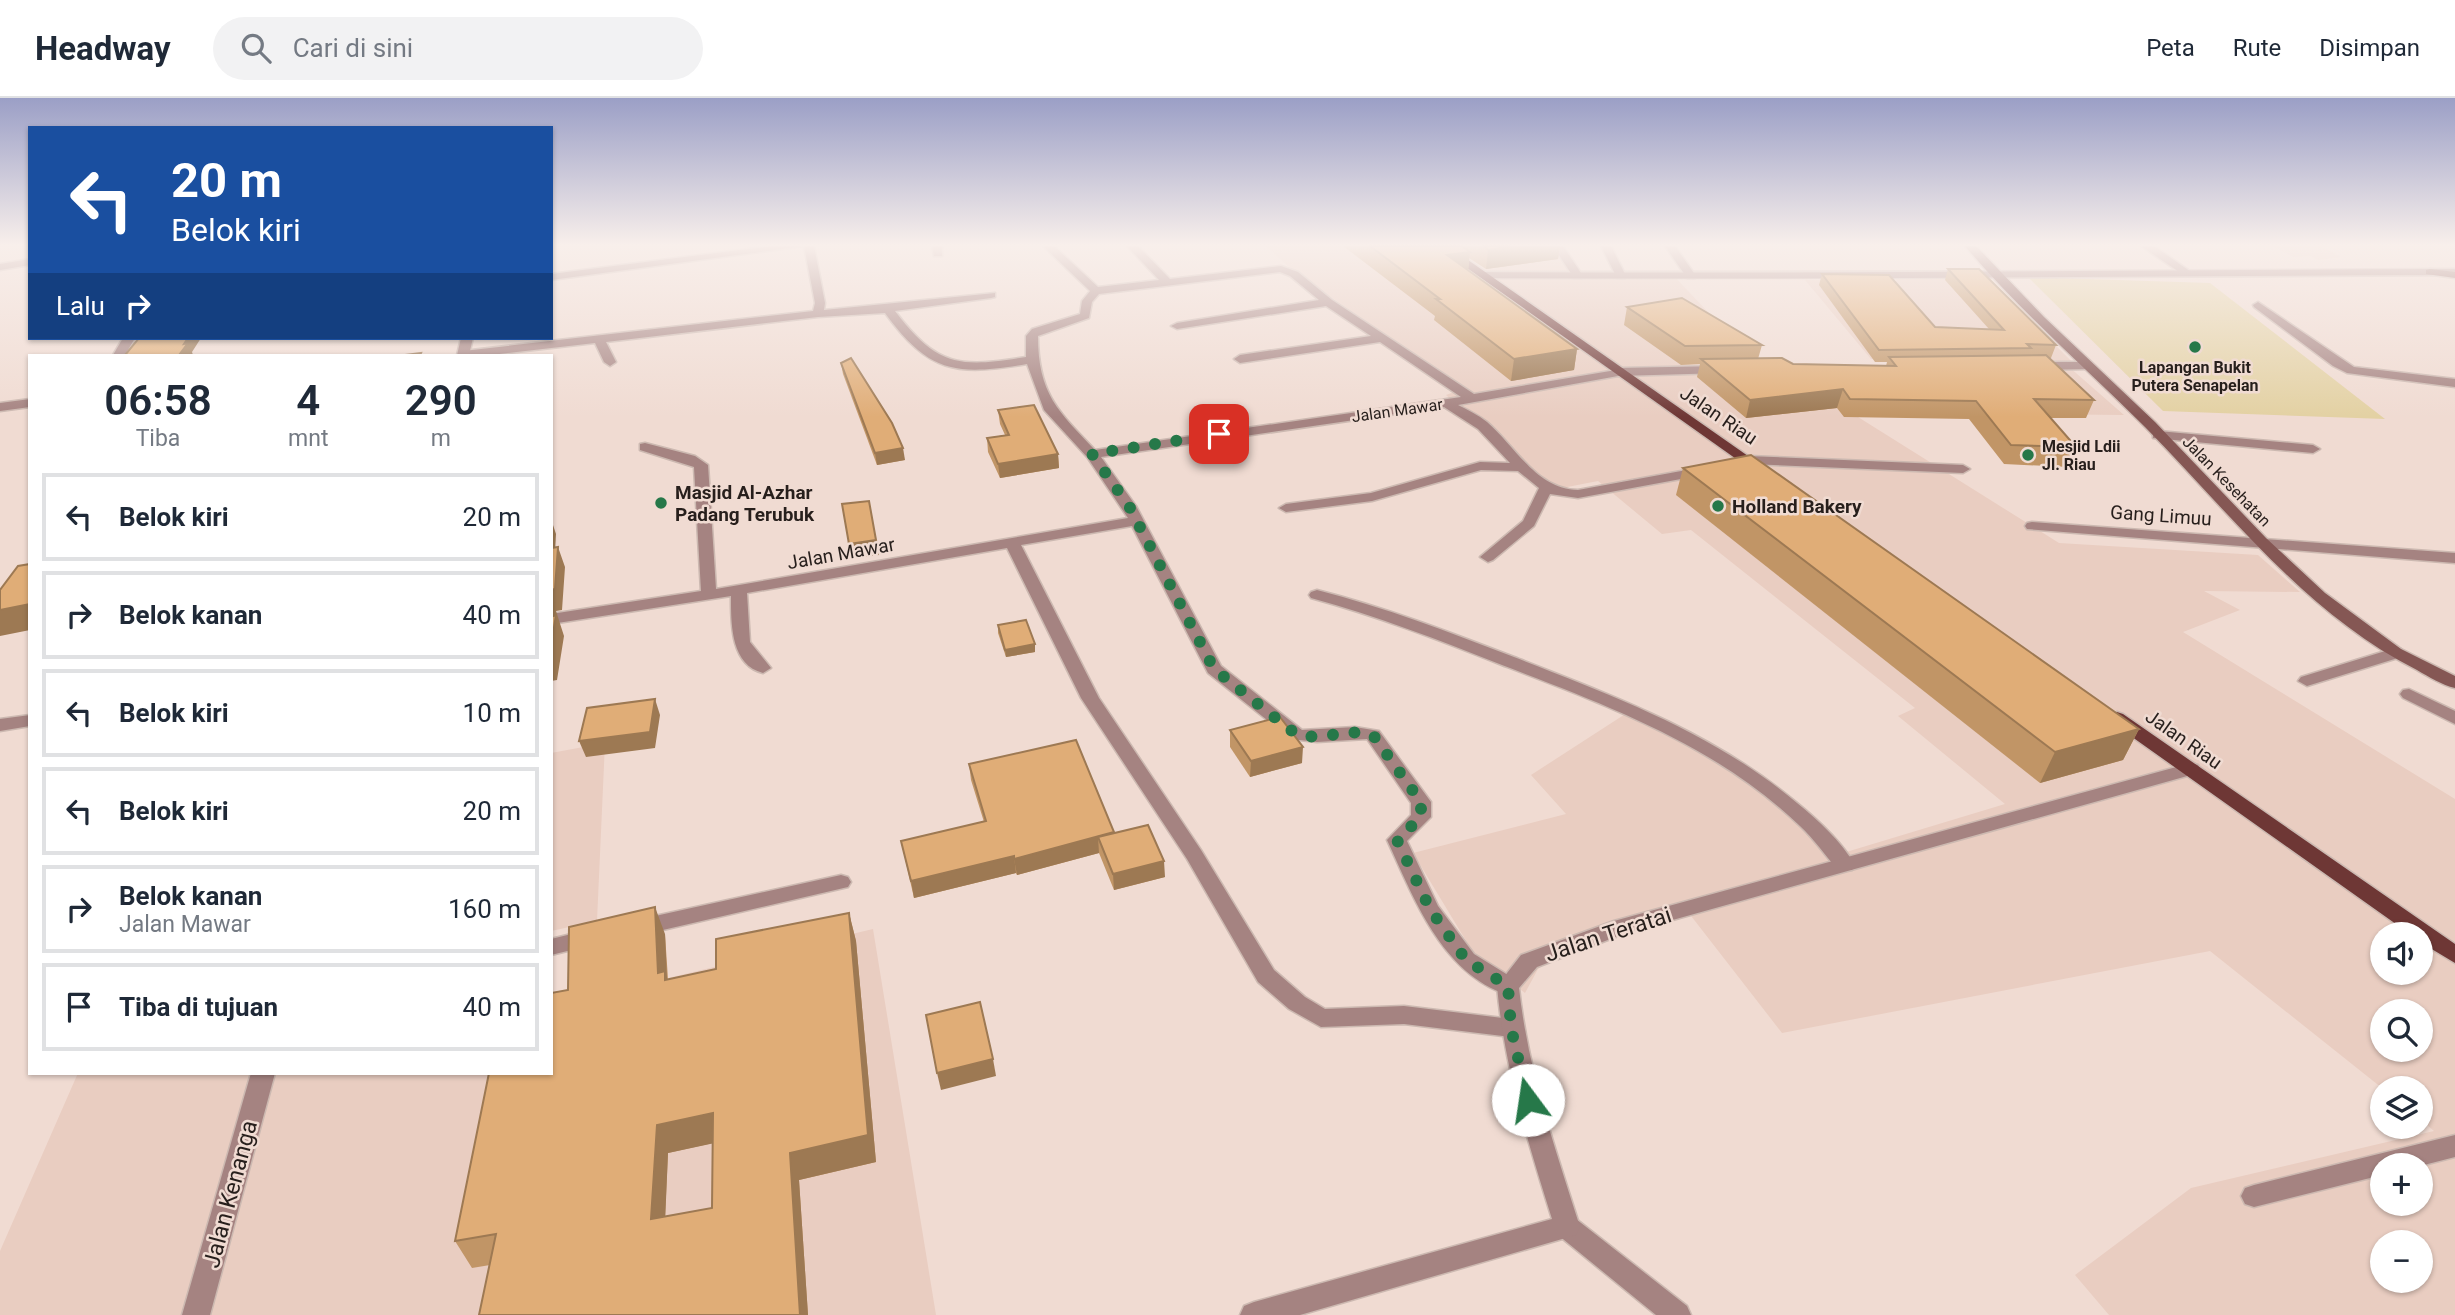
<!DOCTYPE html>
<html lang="id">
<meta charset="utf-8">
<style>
:root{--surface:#fff;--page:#f2f2f3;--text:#1f2937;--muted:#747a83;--line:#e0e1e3}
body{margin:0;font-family:Roboto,sans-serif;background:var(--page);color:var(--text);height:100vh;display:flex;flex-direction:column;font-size:26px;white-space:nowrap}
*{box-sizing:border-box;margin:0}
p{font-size:23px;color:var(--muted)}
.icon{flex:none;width:38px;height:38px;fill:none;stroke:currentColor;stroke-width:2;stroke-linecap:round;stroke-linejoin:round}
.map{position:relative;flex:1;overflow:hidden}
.details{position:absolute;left:28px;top:256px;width:525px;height:721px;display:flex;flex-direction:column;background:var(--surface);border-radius:0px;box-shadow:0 2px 5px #0004}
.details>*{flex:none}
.top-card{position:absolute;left:28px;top:28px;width:525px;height:214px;border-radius:0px;box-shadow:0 2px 5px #0004;background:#1a4fa0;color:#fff;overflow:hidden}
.fabs{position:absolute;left:2370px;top:824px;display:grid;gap:14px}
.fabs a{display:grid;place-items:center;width:63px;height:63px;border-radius:50%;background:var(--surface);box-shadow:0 2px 5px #0004;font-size:35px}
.pin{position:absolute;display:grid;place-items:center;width:60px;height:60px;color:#fff;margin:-30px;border-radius:14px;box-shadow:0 4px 10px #0006}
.me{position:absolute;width:77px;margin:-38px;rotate:346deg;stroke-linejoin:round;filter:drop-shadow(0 0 5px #0008)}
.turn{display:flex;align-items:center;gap:24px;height:147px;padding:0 28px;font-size:32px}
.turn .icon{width:91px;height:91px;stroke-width:2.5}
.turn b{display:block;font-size:49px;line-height:60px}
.then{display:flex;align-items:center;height:66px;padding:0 28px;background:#0003;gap:14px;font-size:26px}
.eta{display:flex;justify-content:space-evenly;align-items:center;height:119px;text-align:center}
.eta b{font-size:42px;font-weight:600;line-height:49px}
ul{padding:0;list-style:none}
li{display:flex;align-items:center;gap:21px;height:88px;margin:0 14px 10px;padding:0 14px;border:4px solid var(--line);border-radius:0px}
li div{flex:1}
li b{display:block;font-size:26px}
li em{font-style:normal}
header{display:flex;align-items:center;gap:42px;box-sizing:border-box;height:98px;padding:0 35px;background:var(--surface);border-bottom:2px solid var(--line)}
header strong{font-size:33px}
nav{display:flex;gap:38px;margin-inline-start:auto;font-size:24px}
.search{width:490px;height:63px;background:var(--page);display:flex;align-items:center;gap:18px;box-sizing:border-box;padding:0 24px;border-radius:38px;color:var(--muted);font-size:26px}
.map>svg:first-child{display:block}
</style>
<header>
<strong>Headway</strong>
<div class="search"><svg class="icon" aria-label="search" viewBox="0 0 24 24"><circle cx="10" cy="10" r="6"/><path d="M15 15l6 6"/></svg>Cari di sini</div>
<nav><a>Peta</a><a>Rute</a><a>Disimpan</a></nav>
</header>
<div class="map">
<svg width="2455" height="1217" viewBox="0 0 2455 1217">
<rect width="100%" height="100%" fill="#f0dbd2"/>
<!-- built -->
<g fill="#e9cdc1" fill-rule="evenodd">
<path d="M1266,148h288l19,29 99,-1 88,93 292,-3 -181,-5 -66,-79 92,1 -6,-7h94l90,91 -7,1 56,49 -274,-3 209,131 199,12 42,37 -96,-1 36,19 -57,22 272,167v516h-346l-34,-40 116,-87 243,-57 -14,-12v-31h-38l-172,-137 -428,82 -94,-121 -136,47 -14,10 -13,24 -51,-39 -61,-101 153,-39 -35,-39 102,-66 36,17 174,127 162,-49 -107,-88 17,-8 -224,-178 -29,4 -64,-53 -46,9 -106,-95 16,-6 -171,-120zM2382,836h38v39h-38zM2382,914h38v38h-38zM2382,1068h38v38h-38zM2382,1144h38v39h-38z"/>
<path d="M2275,149h47l19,10 -23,3 -7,-4 -18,1z"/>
<path d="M605,645l-8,178 -46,10v-178z"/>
<path d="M873,831l63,386h-936v-64l78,-178h473v-67z"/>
</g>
<!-- green -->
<path fill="#e3d1a3" d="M2028,179l182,6 175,136 -222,-8z"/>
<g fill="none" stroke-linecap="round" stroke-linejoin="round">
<defs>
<g id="minor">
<path d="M771,148h33l-253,34v-6z"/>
<path d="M804,148h10l11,57 -1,7 171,-17v4l-4,1 -96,13c42,56 65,57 131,46v-21l6,-7 48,-15 2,-13 8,-10 -47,-45h11l44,41 61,-7 -32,-34h11l32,33 111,-13 17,6 34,28 142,94 148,-25v6l-4,1 -160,29c10,5 20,10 29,17 29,25 49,67 91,68l125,-23 5,1v6l-130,24 -28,-4 -16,32 -41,34 -5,2 -8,-5 43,-36 16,-33 -21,-17 -37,-1 -109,31 -86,11 -7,-4 7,-4 85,-11 109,-31 30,1 -32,-34 -34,-22 -343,50 35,49 85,160 81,64 53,-3 24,4 52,71v15l-24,24 31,65 36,48 42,26 3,6 -3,6 -8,3c-67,-22 -94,-97 -121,-155l24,-25v-12l-44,-64 -50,3 -26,-3 -83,-66 -76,-147 -111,19 78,153 102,152 73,120 31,27 20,12 79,-3 107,13 8,3 3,6 -3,6 -8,3 -107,-13 -83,3 -32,-18 -31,-27 -71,-123 -106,-161 -74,-150 -260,45 3,49 21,26 -8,5c-33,-8 -32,-51 -32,-77l-180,28v-10l150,-23 -7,-124 -54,-17v-6l5,-1 50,13 13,9 8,124 412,-71 -41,-61 -43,-47 -17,-46c-72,12 -98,9 -142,-51l-67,4 -212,25 10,20 -6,4 -6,-4 -9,-19 -104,12h-34l6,-4 350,-40 2,-8zM1280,174l10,4 29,24 -142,23 -6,3 6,3 149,-23 45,30 -131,19 -6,4 6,4 140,-21 81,55 -366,53c-37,-39 -57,-56 -57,-114l51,-18 3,-16 7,-8z"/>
<path d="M932,148h10v10h-8z"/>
<path d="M1553,148h10l20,30 -1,2h-8z"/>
<path d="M1601,148h10l15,30 -1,2h-8z"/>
<path d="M1665,148h10l21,30 -1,2h-8z"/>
<path d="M2141,148h13l40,28 -9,2z"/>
<path d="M30,161v6l-30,5v-6z"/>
<path d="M2258,204l96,65 101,12v8l-108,-14 -14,-7 -79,-59 -1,-2z"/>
<path d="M123,240h12l-10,17h-12z"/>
<path d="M2158,333l155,14 7,4 -7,4 -160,-15v-6z"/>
<path d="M1748,358l215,9 7,4 -7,4 -214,-9 -11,3 -7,-4z"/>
<path d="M2032,424l423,31v10l-428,-34 -2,-3 2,-3z"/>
<path d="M1317,492c67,17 132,42 197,67 100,39 200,76 283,146 21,17 44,38 58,62l-3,5h-14c-13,-15 -24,-31 -38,-44 -83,-80 -193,-121 -298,-161 -63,-25 -125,-49 -191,-67l-2,-3 2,-3z"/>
<path d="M2395,550l6,1 2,4 -2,4 -94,29 -9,-5 3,-4z"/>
<path d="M2409,591l46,22v13l-52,-26 -3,-4 3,-4z"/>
<path d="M30,617v11l-30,5v-12z"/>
<path d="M841,777l7,2 3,5 -3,5 -211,49 -7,-2 -4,-6 4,-6 7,-2z"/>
<path d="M592,831l8,2 3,6 -3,6 -49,12v-16z"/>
<path d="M2455,1037v22l-35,9h-38v9l-128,32 -9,-3 -4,-8 4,-8 9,-3z"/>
<path d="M1567,1117l9,4 111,87 4,9h-35l-98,-80 -4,-8 4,-8z"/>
</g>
<g id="tertiary">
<path d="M2455,171v6c-324,1 -649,5 -973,3l-5,-3 5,-3c324,2 649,-2 973,-3z"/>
<path d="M461,240h12l-4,17h-12z"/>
<path d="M2088,264l6,4 -2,3 -57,1 -6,-4 6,-4z"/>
<path d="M1720,268l6,4 -2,3 -106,3 -6,-4 6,-4z"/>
<path d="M30,301v8l-30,4v-8z"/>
<path d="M2191,665l7,2 2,4 -2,4 -572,160 -89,34 -18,21c9,83 36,160 61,239l-4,8 -276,80h-60l4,-9 10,-4 298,-83c-24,-77 -48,-152 -55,-233l24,-31 93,-34z"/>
<path d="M251,975h24l-65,242h-28z"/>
</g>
<g id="secondary">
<path d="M1965,148h11l68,71 111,105 111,116 59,55 76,56 54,27v12c-13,-3 -26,-11 -38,-18 -110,-55 -187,-157 -272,-243 -60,-60 -125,-116 -180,-181z"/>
<path d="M2430,171l25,3v6l-29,-4v-4z"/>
</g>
<g id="primary">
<path d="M1436,148h12l320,224 -7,4 -5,-1z"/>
<path d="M2117,614l6,2 332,230v19l-35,-21v-8h-10l-299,-212 -3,-4z"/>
</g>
</defs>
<!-- minor casing -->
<use href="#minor" stroke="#ccb9b1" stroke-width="3"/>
<!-- tertiary casing -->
<use href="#tertiary" stroke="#ccb9b1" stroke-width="3"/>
<!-- secondary casing -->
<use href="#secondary" stroke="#ccb9b1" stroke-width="3"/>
<!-- primary casing -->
<use href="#primary" stroke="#ccb9b1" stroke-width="3"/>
<!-- minor -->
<use href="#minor" fill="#a58381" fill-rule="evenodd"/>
<!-- tertiary -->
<use href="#tertiary" fill="#a58381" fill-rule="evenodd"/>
<!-- secondary -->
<use href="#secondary" fill="#855754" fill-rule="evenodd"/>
<!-- primary -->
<use href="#primary" fill="#6e3735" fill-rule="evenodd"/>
</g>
<!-- wall -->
<g fill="#c19566" fill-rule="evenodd">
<path d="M1343,148h217l-2,13 -72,10 -17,-11 -1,13 109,78 -3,21 -63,11 -77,-61 1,-4z"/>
<path d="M1948,171l108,76 -5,13h-2l45,42 -8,18h-36l26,29 -8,20 -64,-3 -35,-45 -125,-2 -7,-9 -91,10 -49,-41 3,-13 -19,1 -57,-40 3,-18 135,38 -4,14 35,5 93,2 1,-4h-12l-56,-77 3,-11 113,53 54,2 -44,-49z"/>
<path d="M841,265l64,97 -28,5 -34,-91z"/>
<path d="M998,312l60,44 1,14 -59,10 -12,-26 -1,-14 18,-3 -5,-11z"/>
<path d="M1683,370l456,261 -16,31 -83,23 -364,-288z"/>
<path d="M998,527l37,27 -29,5 -8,-24z"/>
<path d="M1230,632l72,33 -52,14 -20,-30z"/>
<path d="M969,666l145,69 51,44 -51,13 -15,-37 -82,22 -1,-2 -102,25 -13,-57 83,-19 -13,-42z"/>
<path d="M849,815l7,28 20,221 -77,18 9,135 -318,-50 -18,3 -17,-27 113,-251 97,-56 3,45 48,-10zM713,1045l-1,65 -47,9 3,-64z"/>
</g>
<!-- shaded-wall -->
<g fill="#9d7953">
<path d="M1510,148h50l-2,13 -72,10 2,-19z"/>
<path d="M1470,154l-2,20 -21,-17z"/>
<path d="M188,240h13l-9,14 1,3h-14z"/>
<path d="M1577,251l-3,21 -63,11 3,-22z"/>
<path d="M1843,291l-6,19 -91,10 4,-18z"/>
<path d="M903,350l2,12 -28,5 -2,-12z"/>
<path d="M1058,356l1,14 -59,10 -2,-14z"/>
<path d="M551,421l5,15 -2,35 -3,-9z"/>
<path d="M876,442l3,15 -27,4 -3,-15z"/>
<path d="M558,449l7,20 -3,43 -6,1 8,25 -7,44 -6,1v-91z"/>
<path d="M30,506v26l-30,6v-26z"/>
<path d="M1035,546v8l-29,5 -1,-7z"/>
<path d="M655,601l5,16 -5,33 -69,9 -7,-16z"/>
<path d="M2139,631l-16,31 -83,23 15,-31z"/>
<path d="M1303,649l-1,16 -52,14 1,-16z"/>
<path d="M1114,734l1,17 -17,-12 1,16 -82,22 -3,-16z"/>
<path d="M1014,758l2,17 -102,25 -3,-17z"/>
<path d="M1164,763l1,16 -51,13 -1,-16z"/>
<path d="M655,809l10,27 2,44 8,21 -17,-26z"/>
<path d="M849,815l7,28 20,221 -77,18 9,135h-8l-10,-162z"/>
<path d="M993,961l3,17 -55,14 -4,-17z"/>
<path d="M713,1015l11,28 -56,12 -4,93 -13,-27 6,-94z"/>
</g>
<!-- building -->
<g fill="#e0ad77" stroke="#9d7953" stroke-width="2" fill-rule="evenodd">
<path d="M1370,148h92l8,6 -23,3 130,94 -63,10 -78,-60h4z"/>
<path d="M1484,148h26l-22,4z"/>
<path d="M1948,171h31l77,76 -29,-1 4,4 -152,2 -57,-76 67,1 46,52 69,3z"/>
<path d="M1682,200l80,47 -77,1 -58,-39z"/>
<path d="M139,240h49l-4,6 4,-1 -9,12h-54z"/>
<path d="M421,255l-1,2h-15z"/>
<path d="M2046,257l48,45 -60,-1 42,48 -65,-2 -35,-44 -126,-2 -7,-10 -93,11 -49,-41 81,-1 11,6 103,2 -7,-9z"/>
<path d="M851,260l41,65 11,25 -28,5 -34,-90z"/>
<path d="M1034,307l24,49 -60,10 -11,-26 22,-3 -11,-25z"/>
<path d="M1751,357l388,274 -84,23 -372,-284z"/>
<path d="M869,403l7,39 -27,4 -7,-40z"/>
<path d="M558,449l-3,42 -4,1v-42z"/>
<path d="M30,466v40l-30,6v-20l18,-24z"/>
<path d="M554,506l-1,12 3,-1 -5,31v-41z"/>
<path d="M1026,522l9,24 -30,6 -7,-25z"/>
<path d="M655,601l-5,33 -71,9 8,-33z"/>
<path d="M1280,619l23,30 -52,14 -21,-31z"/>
<path d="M1076,642l38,92 -100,27v-3l-103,25 -10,-40 85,-20 -17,-57z"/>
<path d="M1148,727l16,36 -51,13 -15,-37z"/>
<path d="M655,809l3,66 7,-2v9l51,-11v-30l133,-26 19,222 -78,18 10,162h-321l17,-81 -41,7 34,-168h62v-80l17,-3 1,-63zM713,1015l-1,95 -61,11 6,-94z"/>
<path d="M980,904l13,57 -56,14 -11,-58z"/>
</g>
<!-- sky -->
<linearGradient id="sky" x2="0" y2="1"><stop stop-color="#9b9fc6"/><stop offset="0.46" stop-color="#f8efeb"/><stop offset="1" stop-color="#f8efeb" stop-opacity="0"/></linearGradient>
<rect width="2455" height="319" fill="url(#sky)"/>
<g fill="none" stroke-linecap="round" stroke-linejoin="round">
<!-- route -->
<path stroke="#267849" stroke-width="12" stroke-dasharray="0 21.6" d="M1219,336l-127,20 37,52 85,163 83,66c26,6 52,-8 76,0l48,67v15l-24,23 33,69 36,51 42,26 3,42 17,72"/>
</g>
<!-- markers -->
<g fill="#267849" stroke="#f0dbd2" stroke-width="2.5">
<circle cx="2195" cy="249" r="7"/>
<circle cx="2028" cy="357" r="7"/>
<circle cx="661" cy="405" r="7"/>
<circle cx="1718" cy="408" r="7"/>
</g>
<g text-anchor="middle" stroke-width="5" stroke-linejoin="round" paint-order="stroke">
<!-- far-poi labels -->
<g font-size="16" font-weight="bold" fill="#271f1c" stroke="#f0dbd2">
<text x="2195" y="275">Lapangan Bukit<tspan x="2195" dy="18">Putera Senapelan</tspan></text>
<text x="2042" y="354" text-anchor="start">Mesjid Ldii<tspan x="2042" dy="18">Jl. Riau</tspan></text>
</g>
<!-- far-street labels -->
<g font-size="16" fill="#271f1c" stroke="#f0dbd2">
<text transform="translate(1397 312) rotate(-8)" y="6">Jalan Mawar</text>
<text transform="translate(2227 383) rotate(46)" y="6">Jalan Kesehatan</text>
</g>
<!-- street labels -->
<g font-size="19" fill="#271f1c" stroke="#f0dbd2">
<text transform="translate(1719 317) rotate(34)" y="7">Jalan Riau</text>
<text transform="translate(2161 417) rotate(4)" y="7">Gang Limuu</text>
<text transform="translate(841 455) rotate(-10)" y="7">Jalan Mawar</text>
<text transform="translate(2184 641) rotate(35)" y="7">Jalan Riau</text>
</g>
<!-- poi labels -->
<g font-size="19" font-weight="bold" fill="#271f1c" stroke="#f0dbd2" text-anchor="start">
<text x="675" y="401">Masjid Al-Azhar<tspan x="675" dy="22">Padang Terubuk</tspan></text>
<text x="1732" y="415">Holland Bakery</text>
</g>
<!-- near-street labels -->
<g font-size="23" fill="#271f1c" stroke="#f0dbd2">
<text transform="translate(1608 836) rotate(-18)" y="8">Jalan Teratai</text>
<text transform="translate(230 1096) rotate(-75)" y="8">Jalan Kenanga</text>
</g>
</g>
</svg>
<div class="fabs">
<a><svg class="icon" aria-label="sound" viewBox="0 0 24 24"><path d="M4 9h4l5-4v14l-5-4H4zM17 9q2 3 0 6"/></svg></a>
<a><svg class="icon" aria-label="search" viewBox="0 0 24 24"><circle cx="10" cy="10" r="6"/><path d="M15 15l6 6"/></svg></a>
<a><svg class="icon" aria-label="layers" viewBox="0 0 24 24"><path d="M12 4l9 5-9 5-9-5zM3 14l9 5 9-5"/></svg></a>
<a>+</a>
<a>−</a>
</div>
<div class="pin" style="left:1219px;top:336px;background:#d93025"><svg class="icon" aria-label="arrive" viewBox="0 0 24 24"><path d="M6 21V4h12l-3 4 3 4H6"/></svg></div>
<svg class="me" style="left:1528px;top:1002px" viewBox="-20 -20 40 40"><circle r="19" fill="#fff"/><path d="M0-13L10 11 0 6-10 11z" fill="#267849"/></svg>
<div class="top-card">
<div class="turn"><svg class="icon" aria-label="left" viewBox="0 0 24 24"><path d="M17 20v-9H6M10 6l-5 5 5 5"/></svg><div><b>20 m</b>Belok kiri</div></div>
<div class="then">Lalu<svg class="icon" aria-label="right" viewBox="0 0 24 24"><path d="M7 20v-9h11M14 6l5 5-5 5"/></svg></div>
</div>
<section class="details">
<div class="eta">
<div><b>06:58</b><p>Tiba</p></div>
<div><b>4</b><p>mnt</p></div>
<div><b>290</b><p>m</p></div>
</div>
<ul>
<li><svg class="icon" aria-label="left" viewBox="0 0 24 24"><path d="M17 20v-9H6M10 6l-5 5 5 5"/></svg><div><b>Belok kiri</b></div><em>20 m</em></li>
<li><svg class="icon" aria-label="right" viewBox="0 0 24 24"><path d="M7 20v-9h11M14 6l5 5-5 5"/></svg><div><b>Belok kanan</b></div><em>40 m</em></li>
<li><svg class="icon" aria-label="left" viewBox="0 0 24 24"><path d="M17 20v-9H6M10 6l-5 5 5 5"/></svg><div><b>Belok kiri</b></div><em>10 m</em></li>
<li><svg class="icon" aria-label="left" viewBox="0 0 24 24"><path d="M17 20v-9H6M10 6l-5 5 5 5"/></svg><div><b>Belok kiri</b></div><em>20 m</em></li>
<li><svg class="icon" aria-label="right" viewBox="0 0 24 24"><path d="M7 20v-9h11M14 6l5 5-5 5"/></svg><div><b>Belok kanan</b><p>Jalan Mawar</p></div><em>160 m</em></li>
<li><svg class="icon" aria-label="arrive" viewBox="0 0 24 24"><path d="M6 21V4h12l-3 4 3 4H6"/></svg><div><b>Tiba di tujuan</b></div><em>40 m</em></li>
</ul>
</section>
</div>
